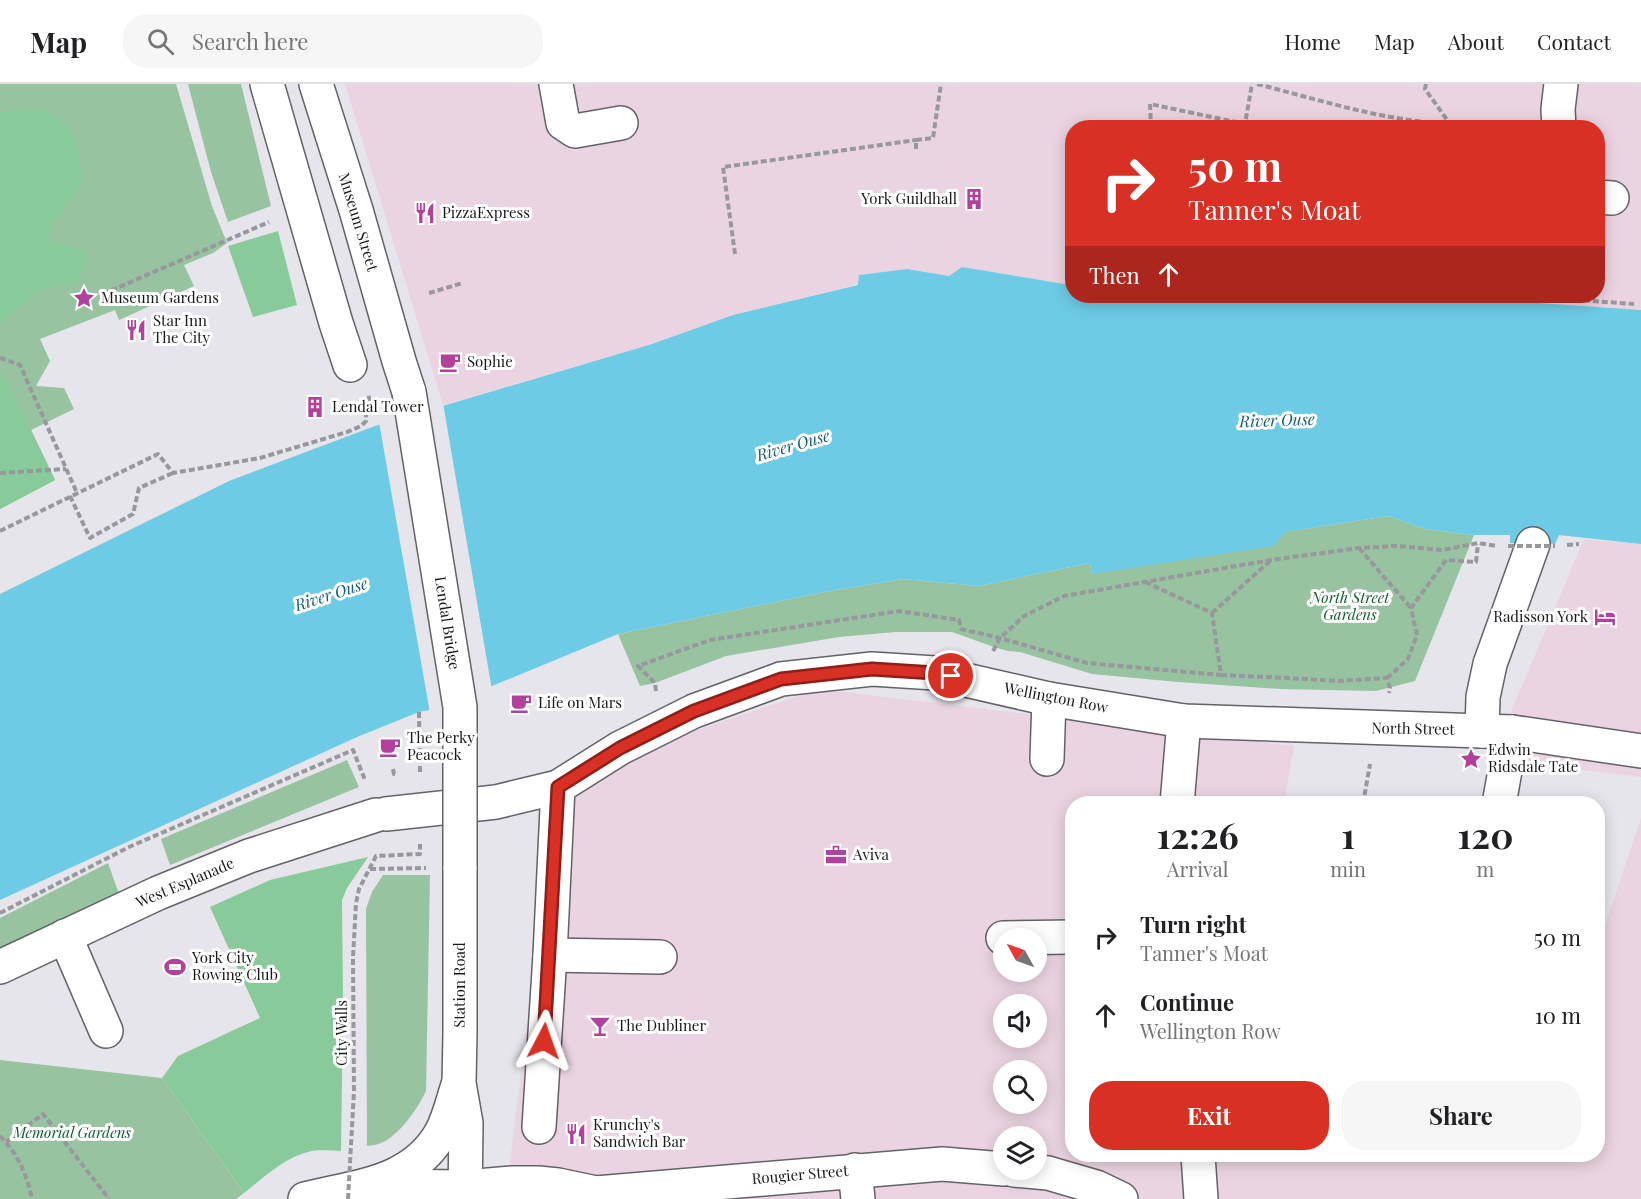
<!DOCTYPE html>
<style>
:root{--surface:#fff;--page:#f6f6f6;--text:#202124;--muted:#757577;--line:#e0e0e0;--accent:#d93025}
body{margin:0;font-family:"Playfair Display",serif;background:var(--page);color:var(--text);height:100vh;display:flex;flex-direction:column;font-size:22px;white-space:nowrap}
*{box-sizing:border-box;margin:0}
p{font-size:20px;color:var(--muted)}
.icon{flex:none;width:33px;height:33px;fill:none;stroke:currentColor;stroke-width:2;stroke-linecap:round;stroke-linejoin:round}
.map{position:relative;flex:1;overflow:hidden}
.panel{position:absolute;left:1065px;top:712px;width:540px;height:366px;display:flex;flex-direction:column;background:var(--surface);border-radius:24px;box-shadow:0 3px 15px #0003}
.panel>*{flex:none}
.top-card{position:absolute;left:1065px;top:36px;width:540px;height:183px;border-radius:24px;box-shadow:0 3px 15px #0003;background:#d93025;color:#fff;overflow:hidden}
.needle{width:39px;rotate:310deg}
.fabs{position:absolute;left:993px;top:844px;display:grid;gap:12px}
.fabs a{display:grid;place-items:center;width:54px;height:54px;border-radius:50%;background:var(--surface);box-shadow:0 3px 15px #0003;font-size:30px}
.pin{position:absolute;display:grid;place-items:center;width:51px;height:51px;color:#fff;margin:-26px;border:3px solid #fff;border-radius:50%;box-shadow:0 2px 6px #0007}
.me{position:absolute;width:66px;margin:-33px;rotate:4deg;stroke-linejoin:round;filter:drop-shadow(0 0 4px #0008)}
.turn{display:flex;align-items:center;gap:21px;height:126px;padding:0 24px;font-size:27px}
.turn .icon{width:78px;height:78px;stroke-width:2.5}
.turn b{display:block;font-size:42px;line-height:51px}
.then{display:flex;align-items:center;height:57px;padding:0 24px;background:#0003;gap:12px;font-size:22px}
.eta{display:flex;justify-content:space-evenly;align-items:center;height:102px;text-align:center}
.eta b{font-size:36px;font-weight:700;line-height:42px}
.button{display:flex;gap:12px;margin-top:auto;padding:12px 24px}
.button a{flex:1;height:69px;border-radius:24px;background:var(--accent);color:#fff;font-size:24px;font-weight:700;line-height:69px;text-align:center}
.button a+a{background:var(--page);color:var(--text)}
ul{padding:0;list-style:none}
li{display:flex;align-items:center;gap:18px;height:78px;padding:0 24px}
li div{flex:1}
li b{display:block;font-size:22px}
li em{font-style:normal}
header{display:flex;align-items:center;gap:36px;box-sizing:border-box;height:84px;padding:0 30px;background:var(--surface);border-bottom:2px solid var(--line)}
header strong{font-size:28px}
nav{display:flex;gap:33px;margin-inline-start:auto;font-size:21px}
.search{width:420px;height:54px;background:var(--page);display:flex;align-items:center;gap:15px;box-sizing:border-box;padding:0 21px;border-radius:24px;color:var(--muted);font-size:22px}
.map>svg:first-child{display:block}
</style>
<header>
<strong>Map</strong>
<div class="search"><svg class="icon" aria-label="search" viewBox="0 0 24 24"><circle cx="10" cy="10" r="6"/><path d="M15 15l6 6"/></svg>Search here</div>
<nav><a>Home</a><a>Map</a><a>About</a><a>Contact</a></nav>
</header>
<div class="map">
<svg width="1641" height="1115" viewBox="0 0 1641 1115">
<rect width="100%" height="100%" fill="#e5e5eb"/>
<!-- commercial -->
<g fill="#ebd4e1" fill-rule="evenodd">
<path d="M345,0h1296v226l-202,-14h159v-168h-526v146l-1,11 -109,-18 -13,9 -42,-7 -48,6v9l-126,31 -81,29 -209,61z"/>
<path d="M1584,455l57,5v233l-150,-18z"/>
<path d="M819,605l475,57 -10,58h-212v351h526v-209l43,-128v381h-1136l53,-412 91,-41zM1004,855h32v33h-32zM1004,921h32v33h-32zM1004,987h32v33h-32zM1004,1053h32v33h-32z"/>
</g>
<!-- green -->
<g fill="#97c3a1">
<path d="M0,0h176l36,122 15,37 -14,10 -29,12 10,21 -75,34 -4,-10 -75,29 10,22 -14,25 28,2 10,21 -43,21 24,50 -55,29z"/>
<path d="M188,0h53l30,122 -43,16 -17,-50z"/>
<path d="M1388,432l37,13 49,6 -59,146 -39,10 -96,-2 -102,-7 -86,-8 -72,-22 -12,-1 -14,-4 -42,-15h-56l-57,5 -113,19 -71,27 -15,3 -22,-52 211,-43 74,-12 76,7 111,-23 2,11 192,-42z"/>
<path d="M347,676l12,27 -189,78 -9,-26z"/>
<path d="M108,779l11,31 -119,60v-36z"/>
<path d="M383,791h47l-4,216c-8,17 -27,45 -45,52 -4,2 -9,2 -14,3l-1,-237 6,-17z"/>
<path d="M0,976l162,18 82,115 -8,6h-236z"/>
</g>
<!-- forest -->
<g fill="#89ca9a">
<path d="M6,26h41l21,17 11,24 3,32 -22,33 -9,11 -3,13 13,5 15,2 14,9 -14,28 -33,5 -28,21 -15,14v-210z"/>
<path d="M278,147l19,74 -44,12 -25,-71z"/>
<path d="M0,291l6,3 49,102 -55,29z"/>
<path d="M368,773l-21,31 -5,12 1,101 -2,150c-10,0 -23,-2 -33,1 -24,6 -45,26 -64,41l-82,-115 16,-22 82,-38 -50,-111 60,-27z"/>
</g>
<!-- water -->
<path fill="#6ecbe5" d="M962,183l108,18 2,-11v22h367l202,14v234l-82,-9 -4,9 -45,-1v-8h-36l-49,-6 -37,-13 -103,16 -12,14 -181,28 -2,-11 -111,23 -76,-7 -74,12 -211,43 -126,52 -62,24 -11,2 -62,25 -357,163v-306l229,-113 146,-55 277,-82 81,-29 125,-30 1,-10 48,-6 42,7z"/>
<!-- pier -->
<path fill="#e5e5eb" d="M443,319l49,287 -62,23 -51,-291z"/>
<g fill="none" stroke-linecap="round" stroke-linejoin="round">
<defs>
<g id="minor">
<path d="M267,0l69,239 14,42"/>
<path d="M556,0l7,39 12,8 46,-8"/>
<path d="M1559,44l-1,-19 3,-25"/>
<path d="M1598,113l14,1"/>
<path d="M1482,647l1,-34 7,-33 43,-120"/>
<path d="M1047,675l2,-60"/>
<path d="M1177,720l7,-83"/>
<path d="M1499,720l13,-72"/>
<path d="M386,730l110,-12 62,-15 62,-39 74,-37 87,-32 91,-10 63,4 114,26 135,22 328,11 129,19"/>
<path d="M65,852l41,95"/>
<path d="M1003,854l69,-1"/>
<path d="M550,871l110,2"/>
<path d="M0,883l158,-74 91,-37 127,-41"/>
<path d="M539,1043l11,-172 8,-168"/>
<path d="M1198,1071l3,44"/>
<path d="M855,1086l3,29"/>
</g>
<g id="major">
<path d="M316,0l40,126 43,151 10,31"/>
<path d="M460,783v167l-1,49 7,40 -1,76"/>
<path d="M1014,1086l34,3 48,14 25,12"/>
<path d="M365,1102l101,1 46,-4h26l20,2 38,8"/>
<path d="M305,1115c51,-13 107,-15 136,-66 8,-15 12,-33 17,-48"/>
<path d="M580,1115l16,-6 346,-29 62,5"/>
</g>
</defs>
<!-- minor casing -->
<use href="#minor" stroke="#626267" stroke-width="36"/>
<!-- major casing -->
<use href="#major" stroke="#626267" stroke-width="36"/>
<!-- path -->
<g stroke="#97979c" stroke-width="4" stroke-dasharray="6 3" stroke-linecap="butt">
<path d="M1257,0c63,16 127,37 193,40"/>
<path d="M1426,0l-1,5 25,35v4"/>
<path d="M1151,44l-1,-24 95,20 7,-40"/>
<path d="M916,65v-9l17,-2 8,-54"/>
<path d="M735,170l-12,-87 193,-27"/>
<path d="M429,209l34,-10"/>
<path d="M103,210l166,-72"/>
<path d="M1521,212l113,8"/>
<path d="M0,274l20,7 57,128"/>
<path d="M361,315l5,16"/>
<path d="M0,389l66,-4"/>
<path d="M70,412l20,42 43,-24 6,-26 34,-15"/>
<path d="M0,447l158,-77 15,19 87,-15 87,-26 14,-6 5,-5v-6l6,-8 -4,-12"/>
<path d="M1567,461l12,-1"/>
<path d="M1359,464l52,60"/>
<path d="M1212,529l58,-52"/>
<path d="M993,567l7,-13 24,-22 40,-20 207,-36 88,-12 37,-2 47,4 35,-7 18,3"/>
<path d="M1221,591l67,3 50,3 49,-3 3,10 -1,5"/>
<path d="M1387,594l21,-19 9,-24 -6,-27 35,-48 30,2 2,-18"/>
<path d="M656,607l-1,-8 -17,-17 72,-26 189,-29 60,9 2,9 39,9 87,25 134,12 -9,-62 -67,-31"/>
<path d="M419,628l1,60"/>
<path d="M393,685l1,5h4"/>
<path d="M1363,720l7,-40"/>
<path d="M370,785l56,-1"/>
<path d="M0,829l129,-66 224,-97 12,30"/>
<path d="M354,1007l-1,-133 3,-55 3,-14 17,-33 44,-2v-10"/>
<path d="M0,1052c18,18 27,39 32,63"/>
<path d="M6,1058l37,-28 66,85"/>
</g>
<!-- minor -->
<use href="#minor" stroke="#fff" stroke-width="33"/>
<!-- major -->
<use href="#major" stroke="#fff" stroke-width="33"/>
<defs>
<path id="major-bridge" d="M409,308l51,315v160"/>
</defs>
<!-- major-bridge casing -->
<use href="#major-bridge" stroke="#626267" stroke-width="36" stroke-linecap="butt"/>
<!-- path-bridge -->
<g stroke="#97979c" stroke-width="4" stroke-dasharray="6 3" stroke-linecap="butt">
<path d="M1508,462h47"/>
<path d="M348,1115l6,-108"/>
</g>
<!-- major-bridge -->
<use href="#major-bridge" stroke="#fff" stroke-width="33"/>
</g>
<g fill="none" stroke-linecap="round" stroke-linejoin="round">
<defs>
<path id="route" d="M544,957l14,-254 62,-39 74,-37 87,-32 91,-10 63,4 16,3"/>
</defs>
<!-- route casing -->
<use href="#route" stroke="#8d1f18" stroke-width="15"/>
<!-- route -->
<use href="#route" stroke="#d93025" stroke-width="10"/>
</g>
<!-- icons -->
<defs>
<symbol id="building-bare" viewBox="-9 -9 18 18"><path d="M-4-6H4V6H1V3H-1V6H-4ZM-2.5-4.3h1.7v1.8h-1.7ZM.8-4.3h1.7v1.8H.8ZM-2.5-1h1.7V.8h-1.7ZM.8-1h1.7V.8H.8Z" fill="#b2419d" stroke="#fff" stroke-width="2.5" paint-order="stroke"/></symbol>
<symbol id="restaurant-bare" viewBox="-9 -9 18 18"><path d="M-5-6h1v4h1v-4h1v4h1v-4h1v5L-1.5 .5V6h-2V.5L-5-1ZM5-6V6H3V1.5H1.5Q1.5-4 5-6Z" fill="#b2419d" stroke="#fff" stroke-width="2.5" paint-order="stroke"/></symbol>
<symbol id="sight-bare" viewBox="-9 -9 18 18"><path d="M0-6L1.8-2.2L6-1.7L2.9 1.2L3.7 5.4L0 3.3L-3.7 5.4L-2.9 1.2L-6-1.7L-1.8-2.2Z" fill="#b2419d" stroke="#fff" stroke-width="2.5" paint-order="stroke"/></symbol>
<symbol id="cafe-bare" viewBox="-9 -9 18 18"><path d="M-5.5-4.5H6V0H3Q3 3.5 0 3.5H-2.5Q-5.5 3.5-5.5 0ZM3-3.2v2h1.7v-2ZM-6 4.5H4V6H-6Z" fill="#b2419d" stroke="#fff" stroke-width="2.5" paint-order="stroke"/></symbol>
<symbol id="hotel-bare" viewBox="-9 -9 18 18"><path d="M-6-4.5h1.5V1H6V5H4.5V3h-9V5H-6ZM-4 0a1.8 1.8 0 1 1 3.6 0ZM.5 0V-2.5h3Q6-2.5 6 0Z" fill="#b2419d" stroke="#fff" stroke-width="2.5" paint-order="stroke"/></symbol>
<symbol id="office-bare" viewBox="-9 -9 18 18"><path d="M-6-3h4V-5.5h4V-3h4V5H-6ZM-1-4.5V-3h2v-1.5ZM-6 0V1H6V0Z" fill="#b2419d" stroke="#fff" stroke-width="2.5" paint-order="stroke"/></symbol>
<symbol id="stadium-bare" viewBox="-9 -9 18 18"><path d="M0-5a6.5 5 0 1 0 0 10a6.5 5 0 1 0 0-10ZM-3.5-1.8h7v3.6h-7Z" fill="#b2419d" stroke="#fff" stroke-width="2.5" paint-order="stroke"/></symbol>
<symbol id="bar-bare" viewBox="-9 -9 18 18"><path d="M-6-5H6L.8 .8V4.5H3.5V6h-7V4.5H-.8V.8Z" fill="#b2419d" stroke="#fff" stroke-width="2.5" paint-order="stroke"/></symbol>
</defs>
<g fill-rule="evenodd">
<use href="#building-bare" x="959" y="100" width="30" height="30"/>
<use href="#restaurant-bare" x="410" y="114" width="30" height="30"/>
<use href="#sight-bare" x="69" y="199" width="30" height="30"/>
<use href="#restaurant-bare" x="121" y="231" width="30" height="30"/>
<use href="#cafe-bare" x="435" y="263" width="30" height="30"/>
<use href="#building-bare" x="300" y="308" width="30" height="30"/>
<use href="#hotel-bare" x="1590" y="518" width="30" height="30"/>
<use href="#cafe-bare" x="506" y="604" width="30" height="30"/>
<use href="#cafe-bare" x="375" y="648" width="30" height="30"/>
<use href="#sight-bare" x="1456" y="660" width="30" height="30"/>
<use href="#office-bare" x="821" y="756" width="30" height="30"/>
<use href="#stadium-bare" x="160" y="868" width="30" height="30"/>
<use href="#bar-bare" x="585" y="927" width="30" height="30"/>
<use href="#restaurant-bare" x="561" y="1035" width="30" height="30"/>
</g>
<g text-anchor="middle" stroke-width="6" stroke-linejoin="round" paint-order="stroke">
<!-- poi labels -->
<g font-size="15" fill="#18171a" stroke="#fff" text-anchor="start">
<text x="957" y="120" text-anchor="end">York Guildhall</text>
<text x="442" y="134">PizzaExpress</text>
<text x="101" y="219">Museum Gardens</text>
<text x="153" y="242">Star Inn<tspan x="153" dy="17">The City</tspan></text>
<text x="467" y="283">Sophie</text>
<text x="332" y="328">Lendal Tower</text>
<text x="1588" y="538" text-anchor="end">Radisson York</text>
<text x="538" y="624">Life on Mars</text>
<text x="407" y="659">The Perky<tspan x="407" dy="17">Peacock</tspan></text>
<text x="1488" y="671">Edwin<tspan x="1488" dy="17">Ridsdale Tate</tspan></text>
<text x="853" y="776">Aviva</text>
<text x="192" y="879">York City<tspan x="192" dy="17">Rowing Club</tspan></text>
<text x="617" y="947">The Dubliner</text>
<text x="593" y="1046">Krunchy's<tspan x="593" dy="17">Sandwich Bar</tspan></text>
</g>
<!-- street labels -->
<g font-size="15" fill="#18171a" stroke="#fff">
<text transform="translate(358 138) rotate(73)" y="5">Museum Street</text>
<text transform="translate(447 539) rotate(81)" y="5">Lendal Bridge</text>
<text transform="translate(1056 614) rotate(11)" y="5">Wellington Row</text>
<text transform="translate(1413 645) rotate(1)" y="5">North Street</text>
<text transform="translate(185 799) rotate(-23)" y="5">West Esplanade</text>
<text transform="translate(460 901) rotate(-90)" y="5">Station Road</text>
<text transform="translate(342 949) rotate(-90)" y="5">City Walls</text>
<text transform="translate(800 1091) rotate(-5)" y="5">Rougier Street</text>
</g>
<!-- park labels -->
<g font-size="15" font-style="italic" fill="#135c30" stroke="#fff">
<text x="1350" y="519">North Street<tspan x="1350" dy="17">Gardens</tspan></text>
<text x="72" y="1054">Memorial Gardens</text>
</g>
<!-- water labels -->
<g font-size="16" font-style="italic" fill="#115e71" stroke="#fff">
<text transform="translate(1277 336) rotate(-2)" y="6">River Ouse</text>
<text transform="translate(793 361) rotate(-16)" y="6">River Ouse</text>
<text transform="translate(331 510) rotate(-18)" y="6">River Ouse</text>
</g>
</g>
</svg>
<div class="fabs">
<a><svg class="needle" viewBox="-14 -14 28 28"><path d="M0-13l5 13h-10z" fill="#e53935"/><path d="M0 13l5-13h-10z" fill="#757577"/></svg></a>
<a><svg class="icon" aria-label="sound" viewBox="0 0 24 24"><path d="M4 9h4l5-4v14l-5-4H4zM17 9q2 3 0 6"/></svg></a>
<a><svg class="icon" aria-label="search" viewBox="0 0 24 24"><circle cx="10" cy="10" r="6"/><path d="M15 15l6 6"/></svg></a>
<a><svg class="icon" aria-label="layers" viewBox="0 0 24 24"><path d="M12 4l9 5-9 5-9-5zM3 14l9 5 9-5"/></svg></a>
</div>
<div class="pin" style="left:951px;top:592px;background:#d93025"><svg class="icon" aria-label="arrive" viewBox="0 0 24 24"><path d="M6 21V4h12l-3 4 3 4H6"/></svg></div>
<svg class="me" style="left:544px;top:957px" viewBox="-20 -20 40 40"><path d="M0-17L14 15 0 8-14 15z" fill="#d93025" stroke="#fff" stroke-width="4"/></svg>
<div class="top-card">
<div class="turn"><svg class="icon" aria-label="right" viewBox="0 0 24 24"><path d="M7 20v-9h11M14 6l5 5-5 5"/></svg><div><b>50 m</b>Tanner's Moat</div></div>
<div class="then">Then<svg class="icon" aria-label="ahead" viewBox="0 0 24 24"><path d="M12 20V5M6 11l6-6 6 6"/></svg></div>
</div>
<section class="panel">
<div class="eta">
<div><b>12:26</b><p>Arrival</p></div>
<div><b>1</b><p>min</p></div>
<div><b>120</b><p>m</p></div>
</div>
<ul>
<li><svg class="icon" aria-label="right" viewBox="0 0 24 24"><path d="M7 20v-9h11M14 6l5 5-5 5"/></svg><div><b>Turn right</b><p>Tanner's Moat</p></div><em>50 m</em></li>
<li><svg class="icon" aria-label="ahead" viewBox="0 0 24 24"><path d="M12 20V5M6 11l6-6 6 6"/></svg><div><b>Continue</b><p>Wellington Row</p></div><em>10 m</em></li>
</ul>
<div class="button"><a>Exit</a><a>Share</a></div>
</section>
</div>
